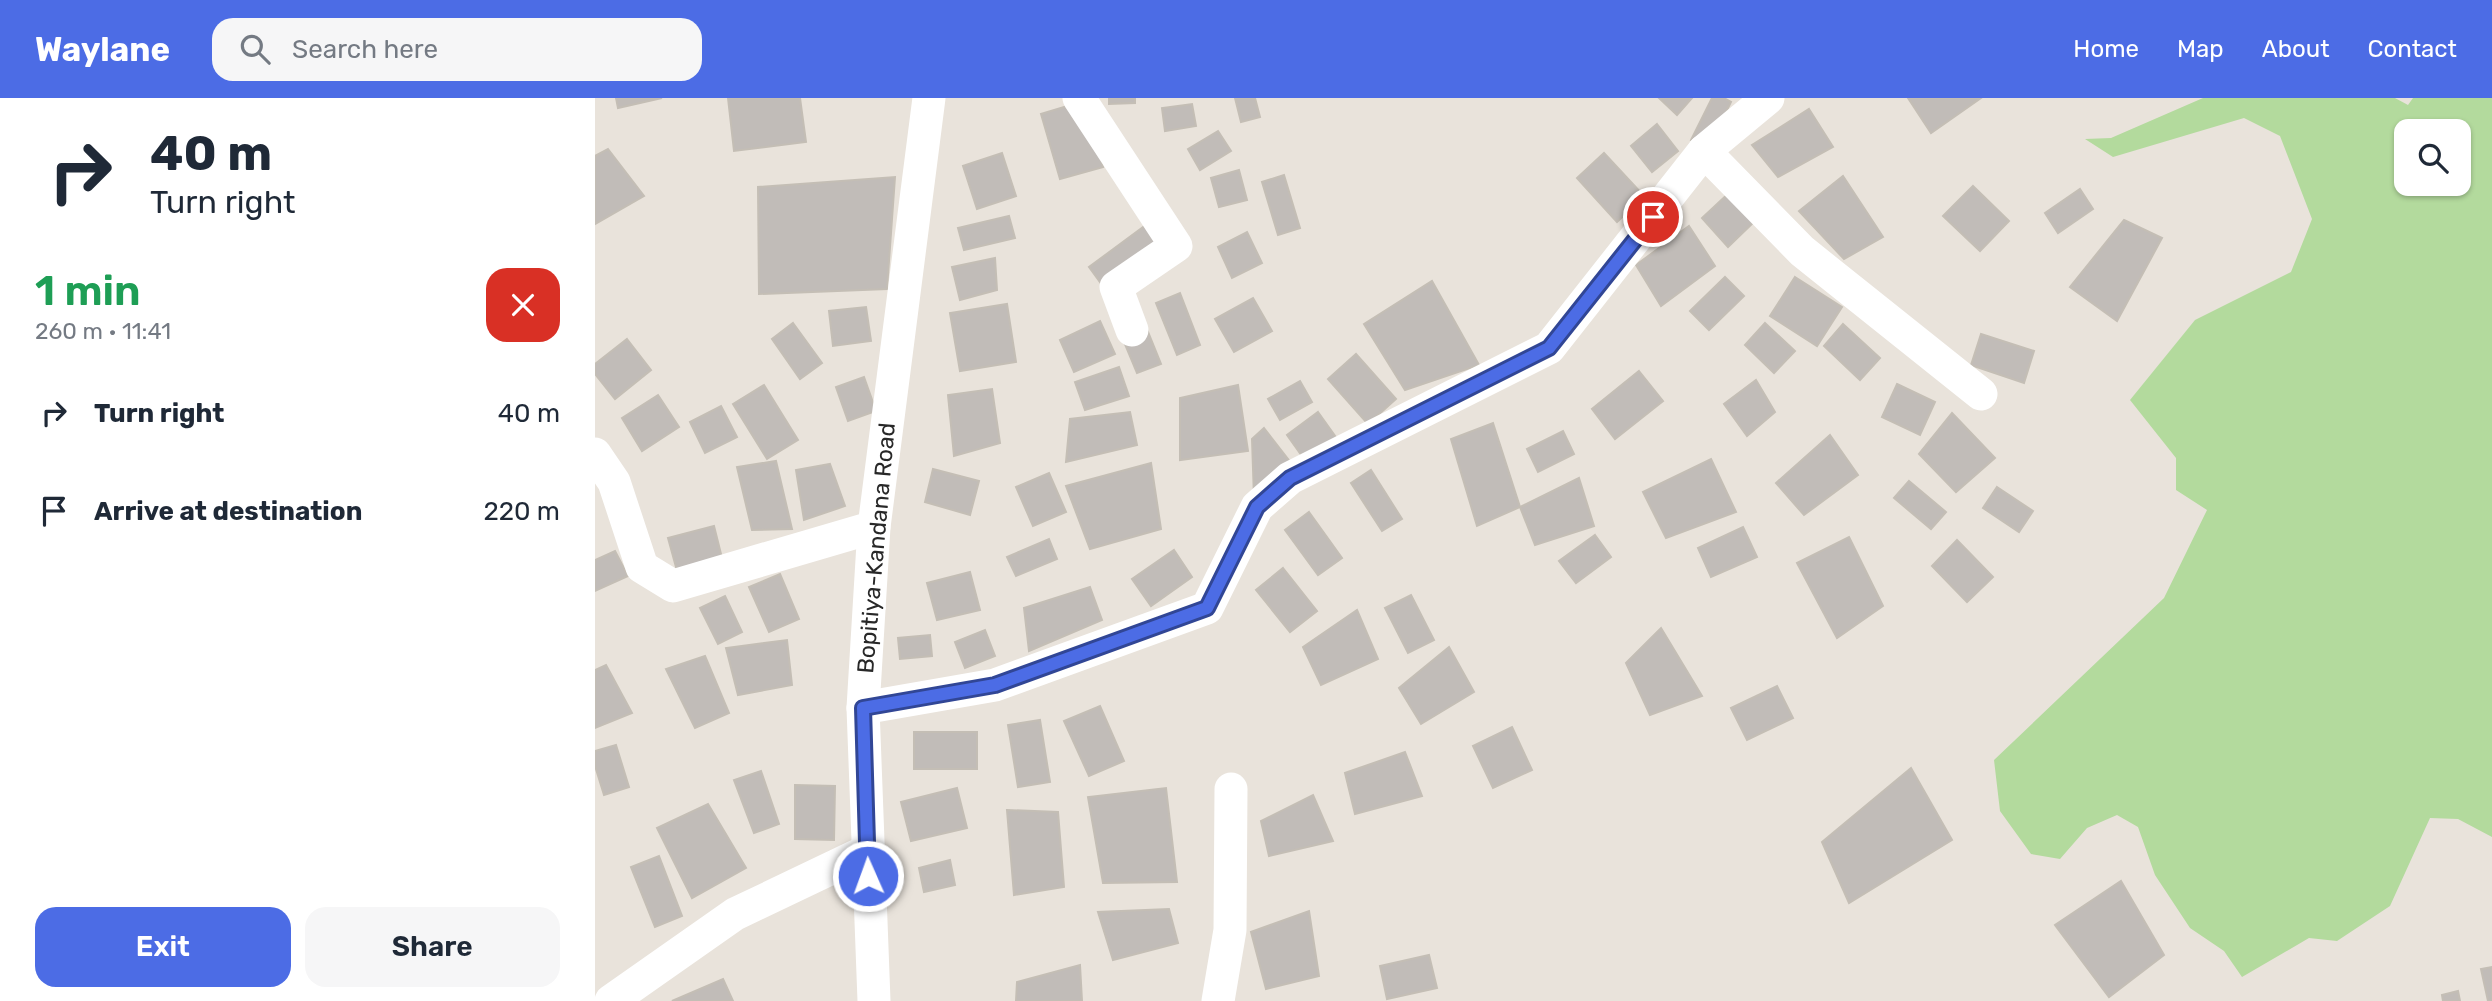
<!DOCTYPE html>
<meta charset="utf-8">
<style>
:root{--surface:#fff;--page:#f6f6f7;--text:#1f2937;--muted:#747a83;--accent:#4c6ce5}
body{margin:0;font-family:Rubik,sans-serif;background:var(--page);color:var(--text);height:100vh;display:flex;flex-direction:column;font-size:26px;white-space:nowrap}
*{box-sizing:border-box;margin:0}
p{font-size:23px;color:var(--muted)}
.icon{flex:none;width:38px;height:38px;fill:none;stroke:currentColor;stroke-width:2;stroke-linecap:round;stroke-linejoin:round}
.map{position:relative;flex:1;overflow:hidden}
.sheet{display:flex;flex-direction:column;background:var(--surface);width:595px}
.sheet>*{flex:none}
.top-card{background:#fff;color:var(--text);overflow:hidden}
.controls{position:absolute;left:1799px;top:21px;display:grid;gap:14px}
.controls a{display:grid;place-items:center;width:77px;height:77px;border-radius:14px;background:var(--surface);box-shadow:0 2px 5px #0004;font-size:35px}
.pin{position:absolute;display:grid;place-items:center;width:60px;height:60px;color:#fff;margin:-30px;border:4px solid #fff;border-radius:50%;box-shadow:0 2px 7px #0007}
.me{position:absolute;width:77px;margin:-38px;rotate:358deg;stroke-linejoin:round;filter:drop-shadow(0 0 5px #0008)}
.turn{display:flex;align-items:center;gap:24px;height:147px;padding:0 35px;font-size:32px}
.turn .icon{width:91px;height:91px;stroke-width:2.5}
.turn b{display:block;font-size:49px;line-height:60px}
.round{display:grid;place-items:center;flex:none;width:74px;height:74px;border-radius:21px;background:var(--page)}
.summary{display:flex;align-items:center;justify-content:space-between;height:119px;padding:0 35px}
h1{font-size:42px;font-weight:600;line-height:52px;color:#1e9e55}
.action{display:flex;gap:14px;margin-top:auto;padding:14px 35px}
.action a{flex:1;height:80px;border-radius:21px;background:var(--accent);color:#fff;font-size:28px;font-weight:600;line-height:80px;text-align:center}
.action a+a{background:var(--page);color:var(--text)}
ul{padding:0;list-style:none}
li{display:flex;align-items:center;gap:21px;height:98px;padding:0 35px}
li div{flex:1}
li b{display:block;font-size:26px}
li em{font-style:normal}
header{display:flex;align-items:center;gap:42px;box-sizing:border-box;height:98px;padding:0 35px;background:var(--accent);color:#fff}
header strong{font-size:33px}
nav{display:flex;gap:38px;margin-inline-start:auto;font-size:24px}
.search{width:490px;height:63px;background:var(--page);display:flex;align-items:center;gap:18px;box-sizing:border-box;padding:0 24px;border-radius:21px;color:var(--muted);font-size:26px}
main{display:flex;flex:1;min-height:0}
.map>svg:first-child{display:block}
</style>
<header>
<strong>Waylane</strong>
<div class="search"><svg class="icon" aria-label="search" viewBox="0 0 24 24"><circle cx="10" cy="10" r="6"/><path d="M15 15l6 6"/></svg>Search here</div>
<nav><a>Home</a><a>Map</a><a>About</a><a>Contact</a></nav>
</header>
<main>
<section class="sheet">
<div class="top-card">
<div class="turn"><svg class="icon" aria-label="right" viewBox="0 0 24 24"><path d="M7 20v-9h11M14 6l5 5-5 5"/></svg><div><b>40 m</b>Turn right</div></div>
</div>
<div class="summary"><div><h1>1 min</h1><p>260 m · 11:41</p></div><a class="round" style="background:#d93025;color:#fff"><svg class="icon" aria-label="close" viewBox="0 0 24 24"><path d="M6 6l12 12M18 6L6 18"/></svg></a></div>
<ul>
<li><svg class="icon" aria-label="right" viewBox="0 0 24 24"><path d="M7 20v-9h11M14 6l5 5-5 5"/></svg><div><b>Turn right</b></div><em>40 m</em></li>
<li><svg class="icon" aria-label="arrive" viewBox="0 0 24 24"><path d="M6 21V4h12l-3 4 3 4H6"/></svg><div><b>Arrive at destination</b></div><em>220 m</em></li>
</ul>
<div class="action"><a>Exit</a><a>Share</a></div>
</section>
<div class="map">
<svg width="1897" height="903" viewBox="0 0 1897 903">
<rect width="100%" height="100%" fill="#e9e3db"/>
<!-- green -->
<path fill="#b3da9d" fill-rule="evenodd" d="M1608,0h192l13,7 5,-7h79v739l-34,-18 -28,-1 -40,88 -53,35 -28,-3 -67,39 -18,-26 -34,-23 -35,-53 -17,-48 -21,-12 -30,13 -27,31 -29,-5 -31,-43 -6,-51 170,-162 43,-88 -31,-20v-32l-46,-58 65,-80 96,-48 21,-53 -32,-83 -36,-18 -131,39 -28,-18 26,-1zM1811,33h53v53h-53z"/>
<!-- building -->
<g fill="#c1bcb8" stroke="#c4beb5" stroke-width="2">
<path d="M21,0h46l-44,10z"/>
<path d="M133,0h72l6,44 -72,9z"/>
<path d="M514,0h26v5l-26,1z"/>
<path d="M640,0h20l5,19 -19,5z"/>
<path d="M1064,0h33l-15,17z"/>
<path d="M1117,0h12l7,4 -23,47 -17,-9z"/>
<path d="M1313,0h73l-50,35z"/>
<path d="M489,3l19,66 -43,12 -19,-65z"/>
<path d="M597,6l4,22 -31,5 -3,-23z"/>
<path d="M1214,11l24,38 -55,30 -26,-32z"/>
<path d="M1062,26l21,27 -26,21 -21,-26z"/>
<path d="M623,33l13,20 -31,19 -12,-21z"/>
<path d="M13,51l36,47 -49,28v-68z"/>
<path d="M407,55l14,43 -39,13 -14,-43z"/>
<path d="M1009,55l40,43 -27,26 -40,-44z"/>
<path d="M644,72l8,30 -28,7 -8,-29z"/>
<path d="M689,77l16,53 -22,7 -16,-53z"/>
<path d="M1248,78l40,61 -39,22 -45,-48z"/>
<path d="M300,79l-8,112 -128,5 -1,-107z"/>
<path d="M1378,88l36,35 -29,30 -37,-35z"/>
<path d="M1485,91l13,20 -35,24 -13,-20z"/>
<path d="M1135,94l26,28 -28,27 -26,-29z"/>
<path d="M414,118l6,22 -51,12 -6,-22z"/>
<path d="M1529,122l38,18 -45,83 -47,-34z"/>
<path d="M555,124l19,26 -61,45 -19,-26z"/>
<path d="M1094,128l26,40 -54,40 -25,-41z"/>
<path d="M652,134l15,31 -30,15 -14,-31z"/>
<path d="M400,160l2,32 -37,10 -8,-33z"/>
<path d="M1130,179l19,19 -35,34 -19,-19z"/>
<path d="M1200,179l47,30 -25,39 -47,-30z"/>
<path d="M837,183l47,84 -74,25 -41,-66z"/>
<path d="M585,195l20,52 -23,10 -21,-52z"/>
<path d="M658,200l19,33 -38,21 -19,-33z"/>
<path d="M412,206l9,58 -56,9 -10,-58z"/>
<path d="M271,209l5,34 -38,5 -4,-35z"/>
<path d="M505,223l15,33 -41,18 -14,-32z"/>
<path d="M198,225l29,40 -22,16 -28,-40z"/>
<path d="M1170,225l30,28 -21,22 -29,-28z"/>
<path d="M1248,226l37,34 -20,22 -36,-34z"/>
<path d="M551,229l15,37 -24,9 -15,-36z"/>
<path d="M1386,236l53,17 -10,32 -53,-18z"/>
<path d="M32,241l24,31 -36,29 -20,-25v-10z"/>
<path d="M761,256l40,45 -28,25 -40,-45z"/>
<path d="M524,269l10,29 -44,14 -10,-28z"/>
<path d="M1044,273l24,30 -48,38 -23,-30z"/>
<path d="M269,279l12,34 -28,10 -12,-34z"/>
<path d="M1161,282l19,32 -28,24 -23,-32z"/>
<path d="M705,283l12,21 -32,18 -12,-21z"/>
<path d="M1302,286l38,18 -15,33 -38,-18z"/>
<path d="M169,287l34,55 -31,19 -34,-55z"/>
<path d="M643,287l10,66 -68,9v-62z"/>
<path d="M397,291l8,54 -46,13 -6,-61z"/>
<path d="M63,297l21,32 -37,24 -20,-33z"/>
<path d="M126,308l16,31 -32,16 -15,-31z"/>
<path d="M535,314l7,33 -71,17 4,-43z"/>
<path d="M723,314l20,28 -31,23 -20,-28z"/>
<path d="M1357,315l43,45 -39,34 -37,-38z"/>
<path d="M898,325l27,84 -43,19 -26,-87z"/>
<path d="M669,330l27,35 -37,35 -2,-59z"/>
<path d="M968,333l11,23 -36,18 -11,-23z"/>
<path d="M1235,337l28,40 -54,40 -28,-32z"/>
<path d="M1116,361l25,53 -70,26 -23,-46z"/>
<path d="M181,363l16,68 -40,1 -15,-63z"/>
<path d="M556,365l10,66 -71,20 -24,-63z"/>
<path d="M235,366l15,42 -41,14 -8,-50z"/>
<path d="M338,371l46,12 -9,34 -45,-13z"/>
<path d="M776,372l31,49 -20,12 -31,-48z"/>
<path d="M454,375l17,39 -33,14 -17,-39z"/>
<path d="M984,380l15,48 -59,19 -15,-38z"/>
<path d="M1314,383l37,31 -15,17 -37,-31z"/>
<path d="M1402,389l36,24 -14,21 -36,-24z"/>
<path d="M714,414l33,46 -24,17 -33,-45z"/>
<path d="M119,428l10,40 -45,12 -11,-40z"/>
<path d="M1148,429l14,30 -46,20 -13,-29z"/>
<path d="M1000,437l16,22 -35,26 -17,-22z"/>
<path d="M1254,439l34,69 -46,32 -40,-75z"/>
<path d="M454,441l8,20 -41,17 -9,-19z"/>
<path d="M1362,442l36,37 -26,25 -35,-36z"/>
<path d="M579,452l18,27 -41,29 -19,-27z"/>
<path d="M20,453l13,25 -33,15v-31z"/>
<path d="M688,470l34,43 -27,21 -34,-42z"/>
<path d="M375,474l10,38 -43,10 -10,-37z"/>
<path d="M185,476l19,45 -30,13 -20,-45z"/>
<path d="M495,489l12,33 -73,31 -5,-43z"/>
<path d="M816,497l23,45 -26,13 -23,-45z"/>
<path d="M130,498l17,36 -24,12 -18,-36z"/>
<path d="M762,512l21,49 -57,26 -18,-38z"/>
<path d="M1066,530l41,68 -52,19 -24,-52z"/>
<path d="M390,532l10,26 -30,12 -10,-26z"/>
<path d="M335,537l2,21 -32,3 -2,-21z"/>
<path d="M192,542l5,45 -54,10 -12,-47z"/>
<path d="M854,549l25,45 -53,32 -22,-36z"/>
<path d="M110,558l24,57 -34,15 -29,-59z"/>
<path d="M11,567l26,48 -37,15v-58z"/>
<path d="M1182,588l16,32 -46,22 -16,-32z"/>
<path d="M505,608l24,55 -35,15 -25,-55z"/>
<path d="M445,622l10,62 -32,5 -10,-62z"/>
<path d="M917,629l20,43 -39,18 -20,-42z"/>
<rect x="319" y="634" width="63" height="37"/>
<path d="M21,647l13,42 -25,8 -9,-29v-15z"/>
<path d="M810,654l17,44 -67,18 -10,-41z"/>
<path d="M1316,670l41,72 -103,63 -27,-61z"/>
<path d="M166,673l18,53 -25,9 -20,-53z"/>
<path d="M200,687l40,1 -1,54 -39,-1z"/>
<path d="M362,690l10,40 -56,13 -10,-39z"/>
<path d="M571,690l11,94 -74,1 -15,-86z"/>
<path d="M718,697l20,46 -64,15 -8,-35z"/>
<path d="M113,706l38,64 -54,30 -35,-70z"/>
<path d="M412,712l51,2 6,75 -50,8z"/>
<path d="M64,758l23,60 -27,11 -24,-60z"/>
<path d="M355,762l5,25 -31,7 -5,-24z"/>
<path d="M1526,783l43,74 -55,42 -54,-72z"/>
<path d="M574,811l9,34 -65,17 -15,-48z"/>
<path d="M714,813l10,65 -53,13 -15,-57z"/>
<path d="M834,857l8,33 -50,11 -7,-33z"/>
<path d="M485,867l2,36h-66l1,-19z"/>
<path d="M1897,869v34h-4l-7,-32z"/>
<path d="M128,881l10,22h-61z"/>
<path d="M1863,893l2,10h-17l-1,-6z"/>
</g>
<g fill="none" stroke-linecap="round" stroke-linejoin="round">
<!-- minor -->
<g stroke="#fff" stroke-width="33">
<path d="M484,0l97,148 -60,41 16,43"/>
<path d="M1109,53l98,100 179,143"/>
<path d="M0,356l19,28 28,85 31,19 201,-59"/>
<path d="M268,610l132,-23 212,-77 50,-101 33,-29 259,-130 155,-197 64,-53"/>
<path d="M16,903l124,-87 132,-63"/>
<path d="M279,903l-11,-293 11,-181 55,-429"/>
<path d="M623,903l12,-71 1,-141"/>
</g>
</g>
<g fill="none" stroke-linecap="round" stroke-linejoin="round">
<defs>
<path id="route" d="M273,778l-5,-168 132,-23 212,-77 50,-101 33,-29 259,-130 104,-131"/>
</defs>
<!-- route casing -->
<use href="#route" stroke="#314695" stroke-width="18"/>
<!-- route -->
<use href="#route" stroke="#4c6ce5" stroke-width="12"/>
</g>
<g text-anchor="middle" stroke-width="5" stroke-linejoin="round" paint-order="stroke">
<!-- street labels -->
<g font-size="23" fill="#282828" stroke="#fff">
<text transform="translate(281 450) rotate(-85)" y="8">Bopitiya-Kandana Road</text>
</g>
</g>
</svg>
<div class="controls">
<a><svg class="icon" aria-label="search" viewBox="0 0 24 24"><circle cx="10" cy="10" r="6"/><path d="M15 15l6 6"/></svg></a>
</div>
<div class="pin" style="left:1058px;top:119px;background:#d93025"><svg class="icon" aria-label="arrive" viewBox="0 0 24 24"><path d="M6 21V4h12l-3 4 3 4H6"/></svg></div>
<svg class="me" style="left:273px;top:778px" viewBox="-20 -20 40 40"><circle r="17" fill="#4c6ce5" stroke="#fff" stroke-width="3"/><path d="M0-11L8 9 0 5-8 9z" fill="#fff"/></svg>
</div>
</main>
